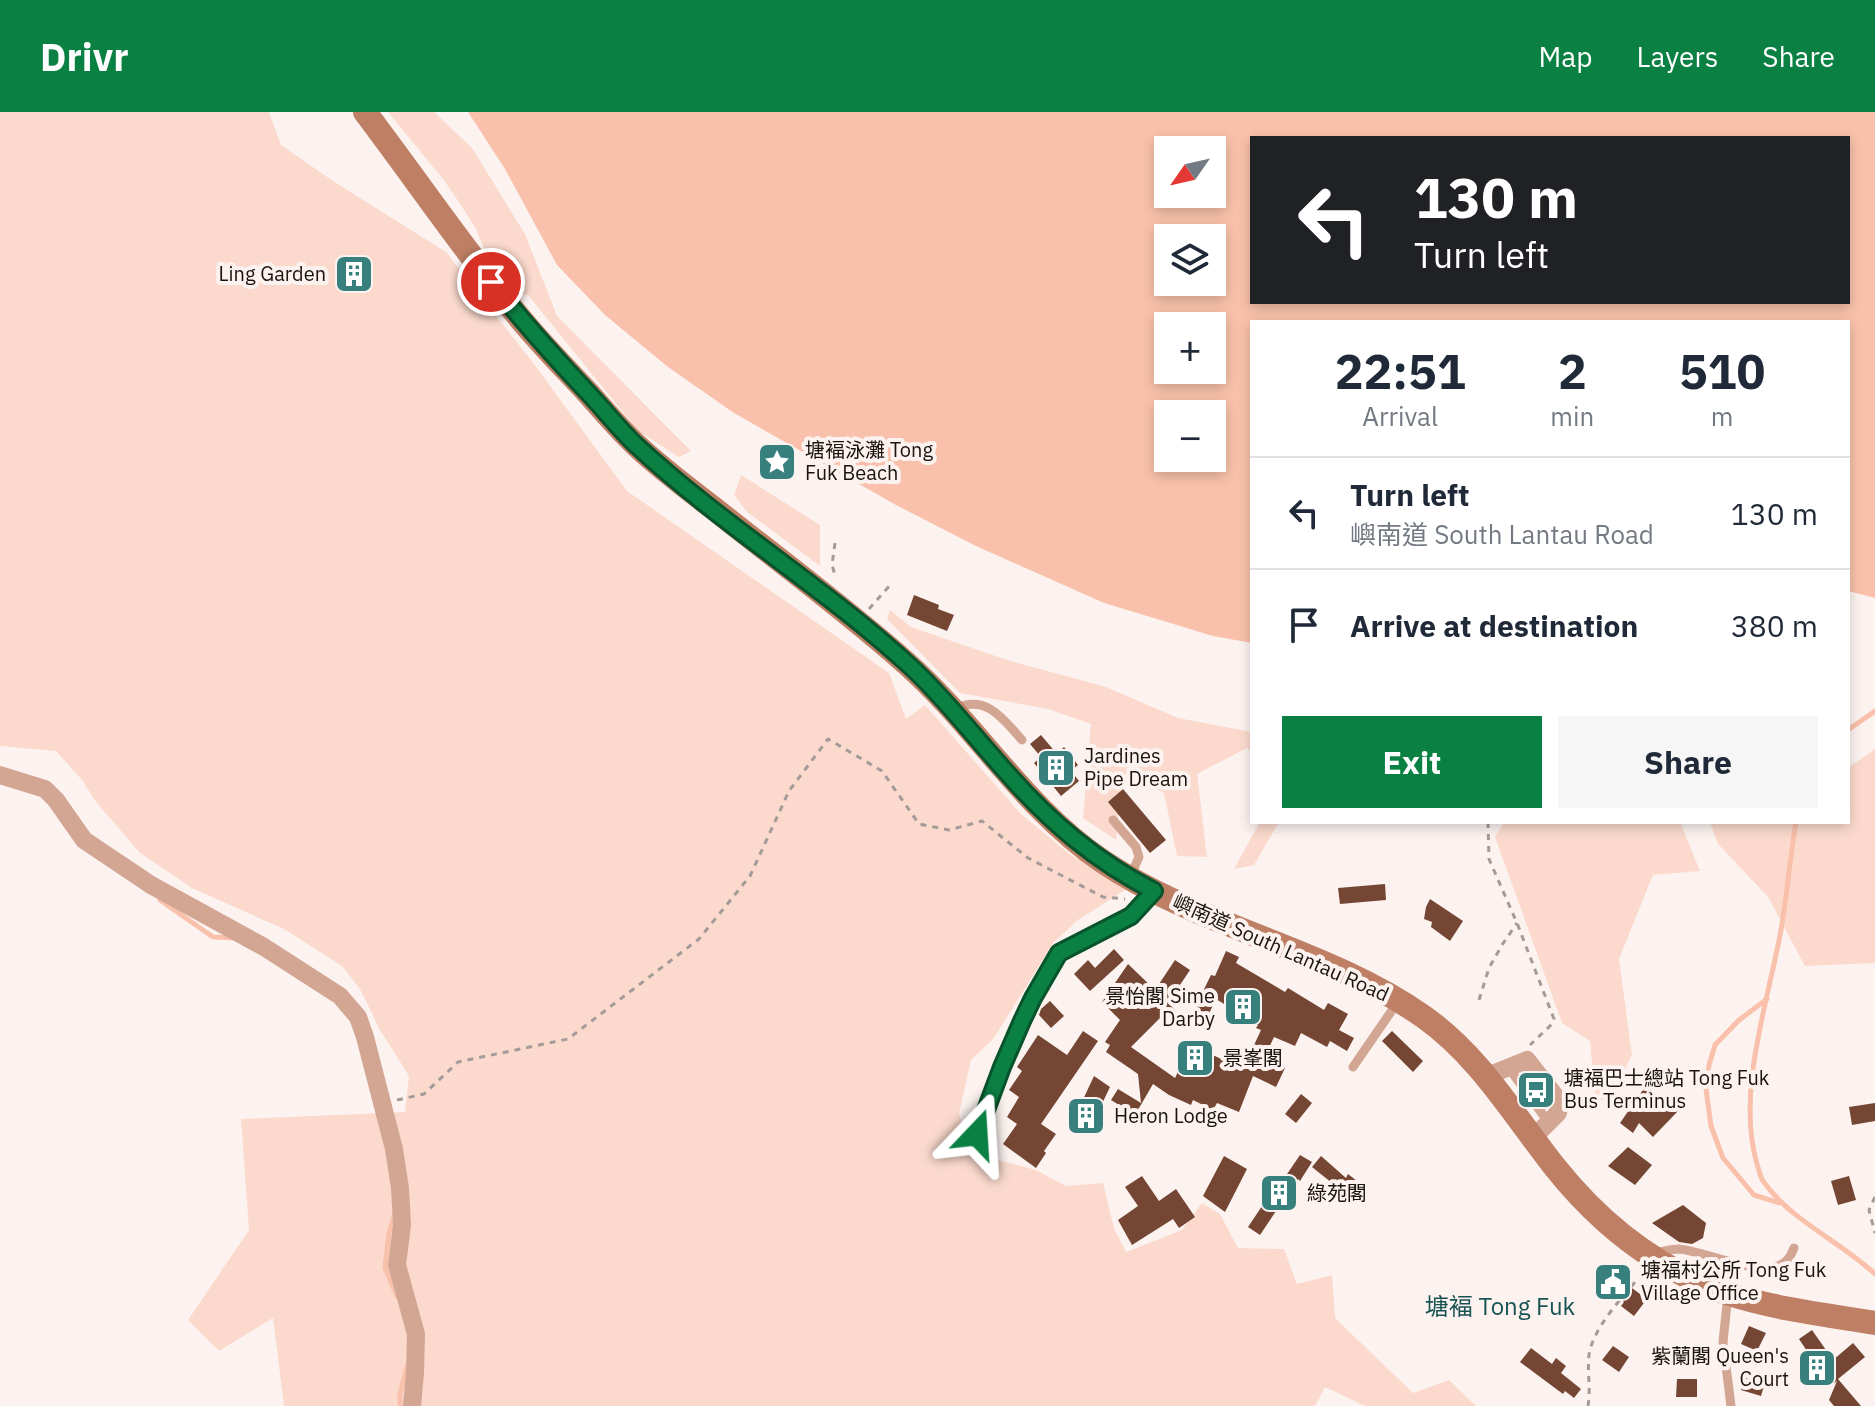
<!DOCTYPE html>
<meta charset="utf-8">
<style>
:root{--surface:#fff;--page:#f6f6f7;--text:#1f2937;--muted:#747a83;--line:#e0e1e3;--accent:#0b8043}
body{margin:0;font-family:"IBM Plex Sans","Noto Sans TC",sans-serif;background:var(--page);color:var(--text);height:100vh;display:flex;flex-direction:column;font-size:30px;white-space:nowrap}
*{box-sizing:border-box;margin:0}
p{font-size:26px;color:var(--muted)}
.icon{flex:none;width:44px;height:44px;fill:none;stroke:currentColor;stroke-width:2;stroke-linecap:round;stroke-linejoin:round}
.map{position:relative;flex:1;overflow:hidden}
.sheet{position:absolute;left:1250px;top:208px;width:600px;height:504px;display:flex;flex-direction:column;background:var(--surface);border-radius:0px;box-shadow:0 4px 12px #0003}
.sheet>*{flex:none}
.top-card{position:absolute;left:1250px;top:24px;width:600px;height:168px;border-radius:0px;box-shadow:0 4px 12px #0003;background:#202124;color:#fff;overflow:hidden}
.needle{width:52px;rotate:236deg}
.fabs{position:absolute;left:1154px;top:24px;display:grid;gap:16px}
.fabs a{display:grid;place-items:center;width:72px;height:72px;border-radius:0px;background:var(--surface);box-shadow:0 4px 12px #0003;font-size:40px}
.pin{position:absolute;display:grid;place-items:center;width:68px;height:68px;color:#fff;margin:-34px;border:4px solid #fff;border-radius:50%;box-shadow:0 2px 8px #0007}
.me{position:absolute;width:88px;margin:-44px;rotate:20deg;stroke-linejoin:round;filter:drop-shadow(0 0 6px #0008)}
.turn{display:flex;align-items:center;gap:28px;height:168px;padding:0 32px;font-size:36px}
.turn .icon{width:104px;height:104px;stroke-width:2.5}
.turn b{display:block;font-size:56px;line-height:68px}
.eta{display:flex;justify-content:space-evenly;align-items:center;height:136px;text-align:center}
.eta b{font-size:48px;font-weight:700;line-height:56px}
.button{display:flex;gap:16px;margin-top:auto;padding:16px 32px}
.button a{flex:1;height:92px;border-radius:0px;background:var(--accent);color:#fff;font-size:32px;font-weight:700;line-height:92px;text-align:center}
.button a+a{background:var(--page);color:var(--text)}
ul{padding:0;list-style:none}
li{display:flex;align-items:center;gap:24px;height:112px;padding:0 32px;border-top:2px solid var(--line)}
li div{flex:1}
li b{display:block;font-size:30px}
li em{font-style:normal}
header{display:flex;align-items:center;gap:48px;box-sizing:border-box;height:112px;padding:0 40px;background:var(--accent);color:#fff}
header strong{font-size:38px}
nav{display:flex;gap:44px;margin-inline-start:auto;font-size:28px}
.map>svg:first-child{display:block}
</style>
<header>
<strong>Drivr</strong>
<nav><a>Map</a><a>Layers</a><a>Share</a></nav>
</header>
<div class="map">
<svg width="1875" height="1294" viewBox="0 0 1875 1294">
<rect width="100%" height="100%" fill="#fcf3f0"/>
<!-- green -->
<g fill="#fbdacd">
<path d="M0,0h269l12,33 52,36 113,71 88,112 93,127 262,182 17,46 19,-14 96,109 51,42 61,29 -55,35 -24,22 -60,96 -23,22 -12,54 10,29 25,16 42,11 30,16 37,-3 11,45 12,24 56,-22 20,-27 18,11 18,34 46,1 13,35 35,-9 3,43 78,75 36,-13 27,26h-111l-40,-19 -10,19h-1031l-11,-88 -54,33 -31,-31 61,-90 -8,-111 164,-7 4,-36 -29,-46 -20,-41 -18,-23 -58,-37 -92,-41 -52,-35 -44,-51 -14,-22 -26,-29 -56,-5z"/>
<path d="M388,0h46l38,36 53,86 32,82 134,135 -12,6 -41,-26 -110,-136 -15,-1 -25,-36 -12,-29 -13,-21 -20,-29z"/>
<path d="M741,363l79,50v41l-73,-54 -13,-17z"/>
<path d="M890,498l21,17 96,33 99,27 72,31 74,14v20l-5,-4 -50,26 10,83 -30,-1 -13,-63 -42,-20 -6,67 -33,-22 8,-94 -43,-15 -88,-16 -73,-74z"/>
<path d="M1875,637v214l-70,3 -37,-69 -50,-53 -8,-22h138v-54z"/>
<path d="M1260,710h19l-25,43 -20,4z"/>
<path d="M1504,710h176l20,49 -47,4 -34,84 13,96 -24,47 -13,-5 -5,-56 -28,-18 -67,-186z"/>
</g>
<!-- water -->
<path fill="#f9c1ab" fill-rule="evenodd" d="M468,0h1407v486l-27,-7v-269h-596v321l-39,-7 -109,-33 -128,-57 -80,-41 -162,-92 -66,-46 -63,-52 -48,-50 -52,-96zM1252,26h596v164h-596zM1168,38h44v44h-44zM1168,126h44v44h-44zM1168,214h44v44h-44zM1168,302h44v44h-44z"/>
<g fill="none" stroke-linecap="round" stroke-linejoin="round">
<!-- stream -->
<g stroke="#f9c1ab" stroke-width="5">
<path d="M1848,618l27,-19"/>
<path d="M1796,710c-6,36 -9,73 -15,108 -13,72 -45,163 -24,234 2,6 3,12 6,17 28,40 77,60 112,93"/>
<path d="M160,788l53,37 22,1"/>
<path d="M1767,887l-28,21 -24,25 -6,20 -3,24 5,37 12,32 31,37 26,8"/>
<path d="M395,1102l-6,19 -4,35 12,28"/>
<path d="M400,1294v-12l7,-27"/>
</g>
</g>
<!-- building -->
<g fill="#744633">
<path d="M914,483l25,10 -1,4 16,6 -7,16 -40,-16z"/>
<path d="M1041,623l16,19 7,-7 14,18 -7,6 8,10 -18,15 -27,-33 7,-6 -11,-13z"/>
<path d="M1123,677l43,51 -16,13 -42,-51z"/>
<path d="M1385,772l1,16 -46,4 -2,-16z"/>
<path d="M1430,787l33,22 -13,20 -19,-14 1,-5 -8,-3 2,-12z"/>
<path d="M1114,837l10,11 -34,31 -16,-17 14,-14 7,8z"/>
<path d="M1226,839l13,6 -3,6 49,29 3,-4 36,22 4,-7 20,11 -9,16 15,8 -7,13 -17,-10 -3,6 -26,-14 -6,13 -21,-9 -10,21 21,10 -9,19 -23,-11 -14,36 -22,-9 -4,7 -20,-10 -2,5 -22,-10 -16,-11 -18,31 -24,-15 7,-11 23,14 -3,-29 -32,-22 4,-7 -5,-3 15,-22 -18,-18 26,-38 27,26 20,-30 15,10 -22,33 7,7 -10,10 -4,-3 -30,30 44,31 16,-33 52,24 18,-39 -5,-2 2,-3 -42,-26 -13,27 -13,-7 18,-38 3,-6 4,1z"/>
<path d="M1050,889l14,15 -13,12 -12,-13 2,-6z"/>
<path d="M1083,919l15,10 -57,83 15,10 -12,17 2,2 -10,15 -33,-24 14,-20 -10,-7 12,-20 -10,-7 13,-19 -5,-4 21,-32 29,20z"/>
<path d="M1392,919l31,30 -10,11 -31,-31z"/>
<path d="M1094,964l16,11 -20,42 -17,-8z"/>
<path d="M1645,975l15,13 4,-6 14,17 -25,26 -14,-14 -6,10 -13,-10z"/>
<path d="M1301,982l11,9 -16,20 -11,-9z"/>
<path d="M1875,991v18l-23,4 -3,-18z"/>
<path d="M1628,1035l24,18 -17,20 -27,-19z"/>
<path d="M1300,1043l12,7 -12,19 -2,-2 -20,29 -18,27 -12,-8 33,-49 2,2z"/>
<path d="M1224,1044l23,13 -22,43 -22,-16z"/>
<path d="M1321,1044l25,22 2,-4 14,11 -10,14 -40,-32z"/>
<path d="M1142,1064l17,25 17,-12 19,28 -16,11 -6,-9 -41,26 -14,-25 20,-14 -13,-19z"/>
<path d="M1849,1064l7,24 -18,5 -7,-24z"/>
<path d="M1683,1093l23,18 -3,15 -11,6 -13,-2 -27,-19z"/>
<path d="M1610,1157l16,12 -1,2 22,16 -13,17 -13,-10 3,-4 -24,-18z"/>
<path d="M1749,1214l17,7 -9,18 -16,-7z"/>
<path d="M1812,1218l21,30 20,-17 12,14 -27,22 23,27h-27l-5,-6 8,-19 -5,4 -24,-11 -5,-6 10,-8 -14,-21z"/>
<path d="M1613,1234l16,11 -10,15 -17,-12z"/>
<path d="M1531,1236l21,16 4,-6 10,8 -5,7 20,16 -7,9 -9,-7 -2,3 -43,-32z"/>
<path d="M1746,1261l20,6 -5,17 -20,-6z"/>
<path d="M1677,1267h20v18h-21z"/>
</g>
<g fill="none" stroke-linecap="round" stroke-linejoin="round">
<!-- path -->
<g stroke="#a49b98" stroke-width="3" stroke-dasharray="6 6" stroke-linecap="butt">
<path d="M835,431l-3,22 4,13"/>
<path d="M869,497l23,-26"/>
<path d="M1488,710l1,37 28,64 37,96 -4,7 -20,19"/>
<path d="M1479,888l10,-32 13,-23 15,-22"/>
<path d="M397,988l27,-6 34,-32 110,-23 131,-100 51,-63 39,-85 39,-52 54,32 37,53 30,6 33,-9 46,37 75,39 22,2"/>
<path d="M1875,1085l-6,13 6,23"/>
<path d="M1588,1294c3,-17 -1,-34 1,-51 4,-28 35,-59 52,-80"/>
</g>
<!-- lane -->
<g stroke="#d3a694" stroke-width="9">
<path d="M955,597c31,-16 49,11 67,31"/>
<path d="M1113,708l23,27 3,10 -8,18"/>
<path d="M1353,955l44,-64"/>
<path d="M1508,955l41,56"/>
<path d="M1656,1145l4,-5c5,-1 13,-3 18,-3 27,1 91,34 110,10 3,-3 4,-7 6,-11"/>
<path d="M1728,1182l-5,48 8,64"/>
</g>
<!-- street -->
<g stroke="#d3a694" stroke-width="18">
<path d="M0,663l45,14 11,11 28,40 67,45 113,62 76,49 18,21 7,20 29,112 6,39 2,37 -5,40 19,69 -1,39 -3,33"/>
<path d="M1487,964l40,-16 33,42 -2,11 -25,25"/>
<path d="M977,1022l25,-67 31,-69 26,-45 72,-37 23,-25"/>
</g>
<!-- secondary -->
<path stroke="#bf7f65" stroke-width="24" d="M365,0c50,66 97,135 149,199 23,29 49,55 74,82 15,17 30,35 47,51 24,23 51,43 77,63 65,52 132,101 194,156 70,62 118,145 196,198 99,67 224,87 322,156 55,39 89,97 130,149 46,58 104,104 175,128 47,15 97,21 146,29"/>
</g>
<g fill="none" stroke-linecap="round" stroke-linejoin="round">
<defs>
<path id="route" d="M491,170c32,40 65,77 100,114 15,16 29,34 45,49 86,80 188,142 274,221 36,33 65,72 98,108 43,49 88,87 146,117l-23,25 -72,37 -26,45 -11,23 -20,46 -25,67"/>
</defs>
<!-- route casing -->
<use href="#route" stroke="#07532c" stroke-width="20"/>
<!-- route -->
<use href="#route" stroke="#0b8043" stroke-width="14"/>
</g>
<!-- icons -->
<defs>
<symbol id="building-square" viewBox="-11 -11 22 22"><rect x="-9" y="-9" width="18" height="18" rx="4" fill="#37807e" stroke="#fcf3f0"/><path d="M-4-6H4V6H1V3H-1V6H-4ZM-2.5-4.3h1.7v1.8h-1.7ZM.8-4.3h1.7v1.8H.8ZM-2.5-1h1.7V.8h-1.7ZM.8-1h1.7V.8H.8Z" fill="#fff"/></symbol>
<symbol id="sight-square" viewBox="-11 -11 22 22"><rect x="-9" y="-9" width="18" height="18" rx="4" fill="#37807e" stroke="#fcf3f0"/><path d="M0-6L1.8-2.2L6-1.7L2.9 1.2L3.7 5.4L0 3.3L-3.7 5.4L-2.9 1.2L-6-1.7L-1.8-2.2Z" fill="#fff"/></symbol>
<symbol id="bus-square" viewBox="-11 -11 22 22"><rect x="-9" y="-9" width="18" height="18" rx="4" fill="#37807e" stroke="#fcf3f0"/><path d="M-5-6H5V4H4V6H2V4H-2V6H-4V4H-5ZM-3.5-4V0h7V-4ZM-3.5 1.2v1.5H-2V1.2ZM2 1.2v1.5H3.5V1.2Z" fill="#fff"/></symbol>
<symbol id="civic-square" viewBox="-11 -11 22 22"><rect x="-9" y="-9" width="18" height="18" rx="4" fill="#37807e" stroke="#fcf3f0"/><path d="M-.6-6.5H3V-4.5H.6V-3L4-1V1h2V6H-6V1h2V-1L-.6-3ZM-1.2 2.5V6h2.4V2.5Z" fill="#fff"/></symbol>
</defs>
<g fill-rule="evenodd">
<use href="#building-square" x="332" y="140" width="44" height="44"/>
<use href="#sight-square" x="755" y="328" width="44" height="44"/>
<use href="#building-square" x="1034" y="634" width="44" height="44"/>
<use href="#building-square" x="1221" y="873" width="44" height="44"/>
<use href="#building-square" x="1173" y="924" width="44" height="44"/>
<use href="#bus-square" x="1514" y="956" width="44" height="44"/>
<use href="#building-square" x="1064" y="982" width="44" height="44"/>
<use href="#building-square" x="1257" y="1059" width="44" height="44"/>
<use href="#civic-square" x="1591" y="1148" width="44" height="44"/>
<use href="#building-square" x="1795" y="1234" width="44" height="44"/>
</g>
<g text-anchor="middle" stroke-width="8" stroke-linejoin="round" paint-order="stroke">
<!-- poi labels -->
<g font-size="20" fill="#1b1310" stroke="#fcf3f0" text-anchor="start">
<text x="326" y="169" text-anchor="end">Ling Garden</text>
<text x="805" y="345">塘褔泳灘 Tong<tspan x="805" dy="23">Fuk Beach</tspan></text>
<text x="1084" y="651">Jardines<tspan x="1084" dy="23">Pipe Dream</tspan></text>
<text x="1215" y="891" text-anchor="end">景怡閣 Sime<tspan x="1215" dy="23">Darby</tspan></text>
<text x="1223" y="953">景峯閣</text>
<text x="1564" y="973">塘福巴士總站 Tong Fuk<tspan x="1564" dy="23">Bus Terminus</tspan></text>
<text x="1114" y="1011">Heron Lodge</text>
<text x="1307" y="1088">綠苑閣</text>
<text x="1641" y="1165">塘福村公所 Tong Fuk<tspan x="1641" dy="23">Village Office</tspan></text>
<text x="1789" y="1251" text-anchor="end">紫蘭閣 Queen's<tspan x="1789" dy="23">Court</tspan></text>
</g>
<!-- street labels -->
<g font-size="20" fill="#1b1310" stroke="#fcf3f0">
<text transform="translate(1281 836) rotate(24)" y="7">嶼南道 South Lantau Road</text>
</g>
<!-- quarter labels -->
<g font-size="24" fill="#185453" stroke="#fcf3f0">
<text x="1500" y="1203">塘褔 Tong Fuk</text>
</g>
</g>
</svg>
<div class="fabs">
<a><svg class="needle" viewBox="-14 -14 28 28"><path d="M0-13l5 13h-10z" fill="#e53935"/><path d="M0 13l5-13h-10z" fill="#747a83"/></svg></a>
<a><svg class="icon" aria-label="layers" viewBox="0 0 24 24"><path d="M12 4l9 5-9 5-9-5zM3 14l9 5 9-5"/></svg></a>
<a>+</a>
<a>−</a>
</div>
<div class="pin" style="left:491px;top:170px;background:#d93025"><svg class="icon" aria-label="arrive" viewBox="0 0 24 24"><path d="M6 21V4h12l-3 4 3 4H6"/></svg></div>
<svg class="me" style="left:977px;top:1022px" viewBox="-20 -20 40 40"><path d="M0-17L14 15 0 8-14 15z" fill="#0b8043" stroke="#fff" stroke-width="4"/></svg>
<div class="top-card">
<div class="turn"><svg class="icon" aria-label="left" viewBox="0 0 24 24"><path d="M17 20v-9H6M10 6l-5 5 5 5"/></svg><div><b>130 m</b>Turn left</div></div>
</div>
<section class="sheet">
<div class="eta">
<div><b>22:51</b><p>Arrival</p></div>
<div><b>2</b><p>min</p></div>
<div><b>510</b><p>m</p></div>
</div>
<ul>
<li><svg class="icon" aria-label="left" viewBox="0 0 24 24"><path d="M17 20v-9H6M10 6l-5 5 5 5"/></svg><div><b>Turn left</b><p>嶼南道 South Lantau Road</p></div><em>130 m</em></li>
<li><svg class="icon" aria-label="arrive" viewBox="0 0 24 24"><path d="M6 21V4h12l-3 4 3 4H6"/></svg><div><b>Arrive at destination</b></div><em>380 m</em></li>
</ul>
<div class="button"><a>Exit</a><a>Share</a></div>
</section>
</div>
